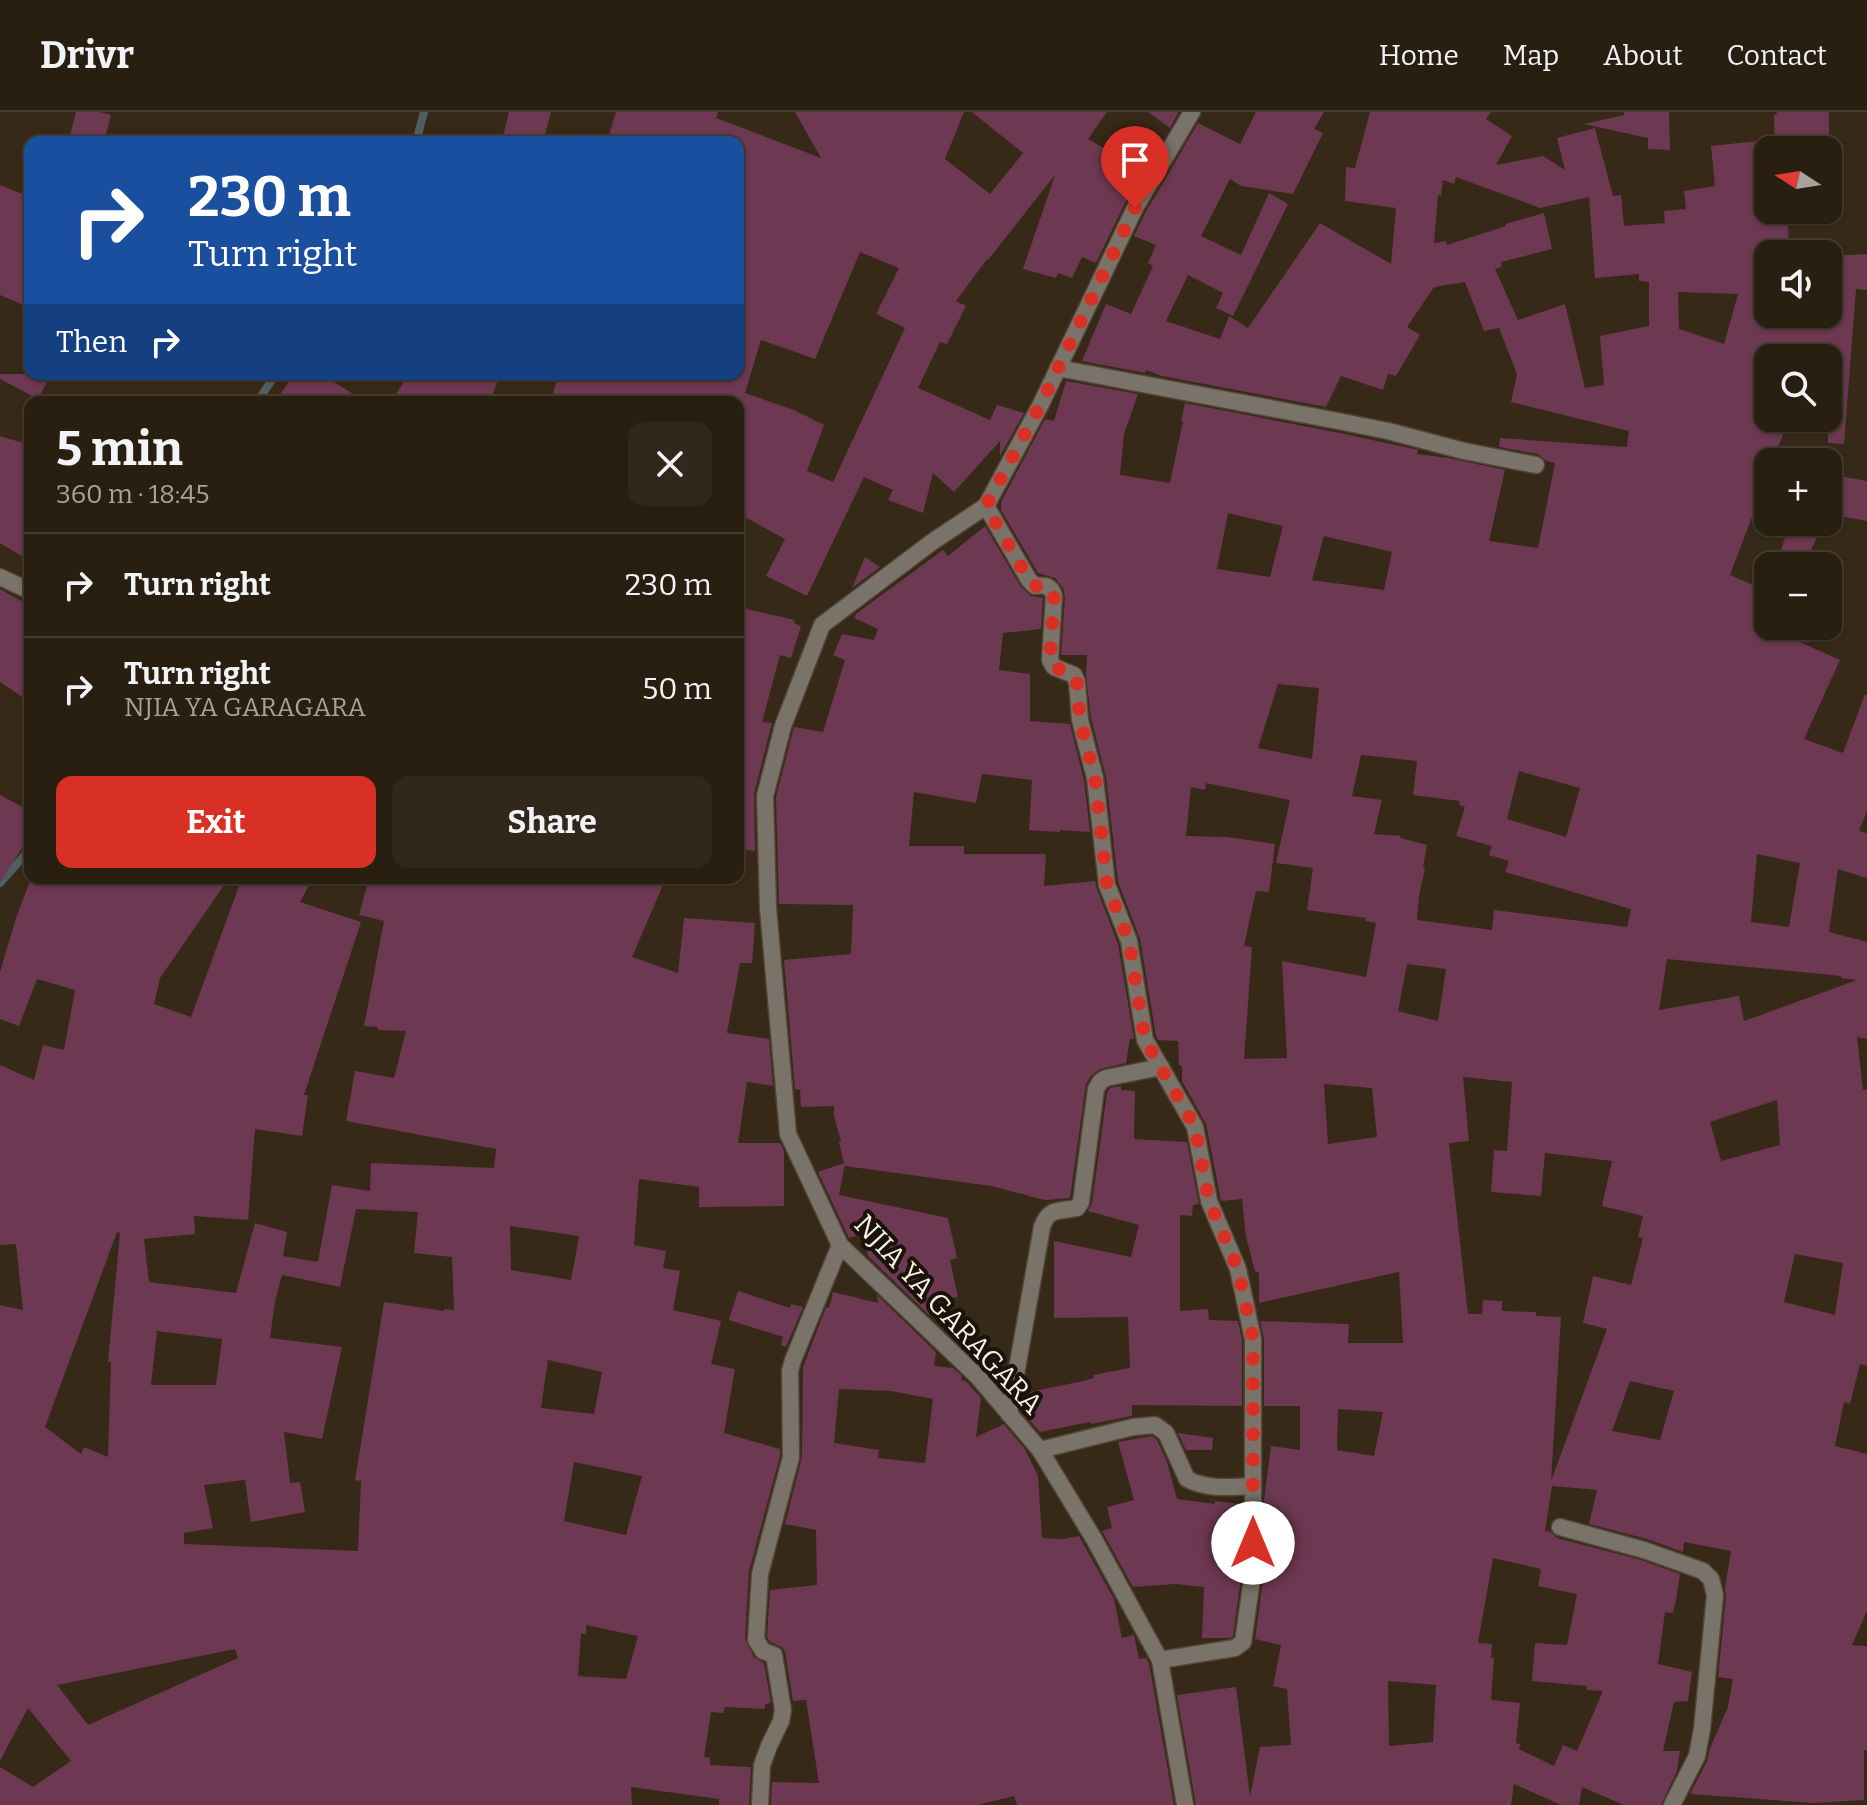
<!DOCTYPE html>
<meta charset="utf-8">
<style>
:root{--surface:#291f11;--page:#31271a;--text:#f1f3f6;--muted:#a5a29f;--line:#453d31;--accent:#d93025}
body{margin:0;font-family:Bitter,serif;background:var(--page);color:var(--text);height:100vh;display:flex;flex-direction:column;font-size:30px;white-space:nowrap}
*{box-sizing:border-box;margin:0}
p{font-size:26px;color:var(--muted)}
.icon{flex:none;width:44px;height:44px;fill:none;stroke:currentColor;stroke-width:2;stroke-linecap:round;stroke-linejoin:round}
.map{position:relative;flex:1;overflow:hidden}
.sheet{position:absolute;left:24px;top:284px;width:720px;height:488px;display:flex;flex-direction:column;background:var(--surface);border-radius:16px;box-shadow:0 2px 6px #0004,0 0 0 2px var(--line)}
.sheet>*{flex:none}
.hud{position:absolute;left:24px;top:24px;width:720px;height:244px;border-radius:16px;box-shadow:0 2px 6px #0004,0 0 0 2px var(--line);background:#1a4fa0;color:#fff;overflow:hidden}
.needle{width:52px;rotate:282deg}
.buttons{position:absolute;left:1754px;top:24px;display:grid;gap:16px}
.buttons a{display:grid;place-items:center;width:88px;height:88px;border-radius:16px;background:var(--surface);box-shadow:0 2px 6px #0004,0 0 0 2px var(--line);font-size:40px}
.pin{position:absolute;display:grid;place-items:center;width:68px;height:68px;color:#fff;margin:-82px -34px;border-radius:50% 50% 50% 0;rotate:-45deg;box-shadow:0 0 8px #0007}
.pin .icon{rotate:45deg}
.me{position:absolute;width:88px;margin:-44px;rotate:0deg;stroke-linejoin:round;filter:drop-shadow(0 0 6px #0008)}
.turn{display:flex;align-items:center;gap:28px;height:168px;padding:0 32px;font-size:36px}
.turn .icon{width:104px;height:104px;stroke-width:2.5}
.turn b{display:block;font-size:56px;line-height:68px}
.then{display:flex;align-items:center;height:76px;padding:0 32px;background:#0003;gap:16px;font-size:30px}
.round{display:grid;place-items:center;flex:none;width:84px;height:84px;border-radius:16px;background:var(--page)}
.head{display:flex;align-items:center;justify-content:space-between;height:136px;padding:0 32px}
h1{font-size:48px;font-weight:700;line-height:60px}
.action{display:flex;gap:16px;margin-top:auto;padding:16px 32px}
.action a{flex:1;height:92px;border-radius:16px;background:var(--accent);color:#fff;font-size:32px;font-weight:700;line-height:92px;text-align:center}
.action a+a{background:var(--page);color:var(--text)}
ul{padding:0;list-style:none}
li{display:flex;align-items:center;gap:24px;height:104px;padding:0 32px;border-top:2px solid var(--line)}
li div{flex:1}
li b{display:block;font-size:30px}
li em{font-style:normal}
header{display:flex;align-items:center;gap:48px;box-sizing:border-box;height:112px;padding:0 40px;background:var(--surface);border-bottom:2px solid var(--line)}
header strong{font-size:38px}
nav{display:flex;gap:44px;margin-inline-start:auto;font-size:28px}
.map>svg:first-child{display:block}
</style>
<header>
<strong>Drivr</strong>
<nav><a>Home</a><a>Map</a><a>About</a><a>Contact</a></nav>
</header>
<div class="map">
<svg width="1867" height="1693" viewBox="0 0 1867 1693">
<rect width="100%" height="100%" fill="#372917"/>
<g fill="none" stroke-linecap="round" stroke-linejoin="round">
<!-- stream -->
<g stroke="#515e60" stroke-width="8">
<path d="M416,30l8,-30"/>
<path d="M257,290l19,-28"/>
<path d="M0,771l30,-34"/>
</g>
</g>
<!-- building -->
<g fill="#6d3851" fill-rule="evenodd">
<path d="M76,0h24l11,3 -7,27h-36z"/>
<path d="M509,0h42l-8,30h-16l-24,-6z"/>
<path d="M616,0h102l-2,6 105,40 -26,-46h169l-19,47 45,35 33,-41 -51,-41h135l-19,27 56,32 -19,32 -29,60 -14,-6 -10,21 -14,-5 -2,5 -33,-9 32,-94 -67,85 -1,-1 -31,42 10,5 -19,38 -7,-2 -22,46 72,32 7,-15 27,8 -24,43v-15l-46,51 -21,-19 -10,40 -35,-13 5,-10 -29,-13 -57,119 -41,-20 19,-37 -47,-26v-111h-187l7,-28h128l23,7 2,-7h27v-232h-131zM860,140l39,16 -23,46 29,14 -72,154 -26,-11 17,-46 -30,-15 -49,-17 16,-53 54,19z"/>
<path d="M1148,0h28l2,1 -8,15z"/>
<path d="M1256,0h68l-10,17 9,4 -30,61 -52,-8 -11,-7 -29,57 40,19 28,-62 19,11 -55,112 -17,-8 7,-15 -35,-18 -22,46 54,18 9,-23 19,12 72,-105 71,41 5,-56 -51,-7 1,-34 9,1 15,-56h121l-5,7 26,17 -16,29 47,-9 22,14 -8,-32 38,-10 18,68 8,-1 3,31 41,-3 -1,-12 22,-2 -2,-18 31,-5 -4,-40 57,-6v70h19l2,32h-21v72h60v-58l39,-2v36l-11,-1 -12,155 -16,-1v-85h-60v39l-9,27 28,-1 -14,39h-5v13l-38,100 38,17v34h10l-3,5 65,29 -36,79 39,14 22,-59 2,1v116l-8,20 8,2v45l-29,-9 -9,63 38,10v97l-10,-2 6,53 4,-1v277l-7,-2 -10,40 -6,-2 -9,44 32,8v157l-15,34 15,1v104h-3v50l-51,3 -123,-9 17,-33 3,-13 18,-41 5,-28 -15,-2 8,-81 -1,-8 6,-37 -47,-9 -1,10 -36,-13 -58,-15 8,-34 -45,-4 -7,45 6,1 6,6 84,22 39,14 -5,32h-1l-1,7 -8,-1 -7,52 34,8 -4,29 -14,1 -11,49h17l-3,20 -16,34h-37l-42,-18 -3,18h-18l-47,-21 -3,21h-315l-19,-110 59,-8 14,109 10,-49 31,-2 -4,-56 -14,-3 8,-41 -26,-6 9,-66v-73l7,-54 29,4v-44h-36v-67l-4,-18 89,3 -1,19h55l-4,-71 -140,31v-30l-4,-2 -9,-34 -4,-38 -21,2 -15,-77 -24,-43v-15l-3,-1 -1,-24 -20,-1 -2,-4 -16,-97 -22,-57 -12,-105 -15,-59 -5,-43 1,-20h-26l4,-58 -2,-9 -8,-10 -17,-5 -37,-63v-8l44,-83 9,2 12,-40 72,13 -14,40 -4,41 50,8 13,-62h-2l4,-18 165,32 68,15 -1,4 31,4 57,12 -16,71 49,7 17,-85 -9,-2 -8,-7 -39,-7 1,-9 127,9 2,-16 -118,-29 6,-28 -18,-46 -15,3 -19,-49 -31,5 -27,40 13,8 -24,41 -8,-2 -5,16 -42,-14 -15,31 -164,-31 -16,-6 -1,3 -63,-12 24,-57 25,10 22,-48 -5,-3 8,-18 -22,-9 11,-23 53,-90 42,21zM1456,65l84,31 49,-11 6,81 44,-4v7l10,1v44l-49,10 4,49 -19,3 -20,-84 -47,16 -23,-51 7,-2 -1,-5 51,-13 -8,-36 -39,11 1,2 -59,19 -1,-4 -12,2 4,-48 3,1 2,-16 11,4zM1678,180l60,2 -14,50 -45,-15zM1228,401l55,13 -13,51 -53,-8zM1324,424l68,16 -8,38 -72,-10zM1278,572l41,4 -7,71 -54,-11zM1361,643l56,6 -4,34 47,6 -1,4 6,2 -9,29 36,10 -3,9 20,6 -4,11 126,37 -4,18 -133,-17 -2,20 -75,-10 2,-24 6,-28 -2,-1 4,-22 -27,-7 1,-2 -27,-2 8,-34 -30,-4zM1519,659l61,17 -14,49 -59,-18zM1206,671l84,17 -14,63 37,5 -6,42 59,8 -1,3 11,2 -10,54 -84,-16 5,97 -43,1 8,-112 -8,-1 12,-55 13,1 6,-48 -48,-7 -41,-1 5,-49 14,3zM1757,742l43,9 -11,64 -38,-5zM1667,847l174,17v2l16,2 -113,41 -5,-25 -80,14zM1407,852l39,5 -8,52 -40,-10zM1463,965l49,5 -5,69 -13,-1 -3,42 50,4 4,-43 67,8 -10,45 41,10 -5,21 5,1 -12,47 -38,-9 -10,47 24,6 -56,152 10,-164 -25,-1v-4l-34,-1v-10l-19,-1 -1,14h-14l-19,-171 20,-2zM1324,972l48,4 5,49 -49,7zM1777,988l3,45 -59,16 -11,-39zM1795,1142l48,9 -8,52 -51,-13zM1630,1269l44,10 -14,49 -48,-9zM1338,1297l45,3 -9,44 -37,-6zM1493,1446l48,11 -3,17 39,8 -10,51 -32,-2 -3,38 55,5v4l16,1 -26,60 -14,-6 -9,21 -35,-17 1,-5 -4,-1 4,-40 -29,-3 3,-42h-3l1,-14 -14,-1zM1388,1569l48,4 -3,57 -44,4z"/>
<path d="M1624,0h45l1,38 -22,-1v-11l-64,-14 40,-9z"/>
<path d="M1777,0h52v38h-54l-1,-35h2z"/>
<path d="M0,73l30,12v111l-30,-13z"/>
<path d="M0,262h51l-13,25 -38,-20z"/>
<path d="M294,262h27l45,28h-91z"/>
<path d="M409,262h91l-10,28h-99z"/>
<path d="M0,324l30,9v116l-30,-18z"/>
<path d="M1828,362l39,7v40l-39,-7z"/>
<path d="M1790,410h34l-20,44h-28z"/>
<path d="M985,414l36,61 10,9 12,2 -2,31 -38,4 -4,37 31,4v47l40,3 14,56 6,52 -30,-2v2l-31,-2 3,-50 -50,-6 -6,29 -62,-11 -5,54h55v8h82l-2,32 51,-5 2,8 21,55 16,95h-4l-4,24 -26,6 -9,7 -5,8 -16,114 -25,2 -54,-14 -146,-20v-2l-6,31 109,23 9,40 -7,2 8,37 -25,4 -3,15 -62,-60 -6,-22 -13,4 -31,-66 26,-9 -5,-21 2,-1 -7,-25v-10l-33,1 -1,-17 -5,-1 -11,-129 67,-6 2,-49 -74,-1 -3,-107 18,-70 29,5 22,-72 -12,-5 9,-21 32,6 4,-11 -24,-11 3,-5 86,-63 5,6z"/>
<path d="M865,445l15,10 -28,21z"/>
<path d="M0,477l30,17v96l-30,-20z"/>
<path d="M738,495l57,13 -1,3 7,3 -10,32 -11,-3 -18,67 10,1 -18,71 1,57 -17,-2z"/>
<path d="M0,683l30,16v24l-30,48z"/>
<path d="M31,766h198l-69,100 -6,26 37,13 51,-139h71l-13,24 61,20 -57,173h4l-6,41 -47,-7 -7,91 -54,-4 1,18 -51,5 5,43 87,11 19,-70 32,9 -4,24 35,6 14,-77 38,6 1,-28 123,5 2,-19 -150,-28 9,-50 39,7 12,-47 -28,-1v-3l-14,-1 20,-105 -25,-6 10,-37h297l-34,79 46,16 6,-55 71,5 -3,40h-12l-13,70 42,6 4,47 -26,-4 -9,61h42l4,8v55l-85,1v-20l-60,-8 -5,66 32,6 -3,17 17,3 -7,39 48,11 -10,43 24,5 -11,64 56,16v7l-31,115 -4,68 9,18 10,6 7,40 -6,1v5l-40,-2 -2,6 -12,-1 -7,45 6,1v7l41,2 -2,38h-30v-6l-88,-12 1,18h-632v-38l33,20 38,-26 -43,-53 -28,53v-456l23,5 -7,-66 -16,1v-180l34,15 9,-35 21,5 11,-60 -38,-11 -18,47 -19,-7v-47l16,-54zM356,1097l62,3 -4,41 38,4 2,53 -10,-1v2l-60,-9 -29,178 6,1 -3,70 -174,-7v-11l29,-5 -9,-43 41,-5 6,42 54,-10 -5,-30 -10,1 -6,-51 38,7 20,-92 -72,-9 5,-36 7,-27 58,12zM510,1114l69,10 -8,44 -60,-10zM117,1120l3,1 -12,129h3l-3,95 -24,-10 -3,7 -36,-27zM157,1219l65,8 -6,46h-65zM548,1248l54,12 -8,42 -53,-6zM574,1350l68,14 -16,59 -62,-14zM586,1513l52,11 -12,43 -48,-3 3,-42h5zM235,1537l3,9 -150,67 -31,-40z"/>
<path d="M1121,974v4l14,1 -1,48 53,3 12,62 -6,1 -1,11 -12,-1v96l28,-2 1,11 29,1 4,19v66l-110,-1v11l-41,8 -1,-2 -50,10 -15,-17 8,-4 -3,-19 53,-11 11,-3 -1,-3 37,-7 -2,-51 -74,1v-77l77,16 8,-32 -51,-14 4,-8 15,-110 3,-5z"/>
<path d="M738,1179l52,17 1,-4 12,3 -17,40 -5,-2 2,-8 -54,-17z"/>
<path d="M833,1180l45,11 -1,-8 59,57 -2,14 19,2 9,8 -1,4 5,1 15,17 -5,39 28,-13 21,25 13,27 4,62 21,1 16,-3 35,63 8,39 12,-3 5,24 7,-1 3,5 25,142h-157l-3,-9 -37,9h-206l1,-23 47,1 -13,-83 -13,1 -8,-49 -3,-5 -12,-5 -3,-5 3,-47 47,-5 -1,-55 -31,-6 17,-67 1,-90 23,-60 3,1zM839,1277l52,2 42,8 -8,64 -47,-5 1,-8 -45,-7z"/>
<path d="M1178,1321l35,5 -1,12h-26z"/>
<path d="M1152,1324l5,4 10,22 10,37 38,5v-3l27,3v67l-9,65 -2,2h-29l2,-51 -29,-3 -42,3 -31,-56 10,-3 -5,-21 27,-7 -16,-58z"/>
</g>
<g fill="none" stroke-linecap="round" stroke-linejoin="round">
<defs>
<g id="minor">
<path d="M1058,256l280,53 50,10 76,20 72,14"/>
<path d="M986,394l43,74 6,6c10,-1 16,-1 19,10l-4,64 4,7 20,8 3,7 3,38 15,58 12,107 22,56 16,99 50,87 14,74 29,68 15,70v233l-10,70 -8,6 -75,12"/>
<path d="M0,465l30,14"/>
<path d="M1009,1302l33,-187c7,-20 17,-15 35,-19l4,-6 15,-113 4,-7 6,-4 55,-11"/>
<path d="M1040,1338l93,-23 22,-2 11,8 21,46c21,11 43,8 66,7"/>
<path d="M1560,1415l84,23 59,21 8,8 4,16 -13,134 -5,27 -25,49"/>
<path d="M760,1693l2,-40 7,-19 12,-25 2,-11 -9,-55 -11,-4 -7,-11 4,-66 31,-117 -1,-86 3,-11 47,-115"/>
<path d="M1185,1693l-25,-145 -66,-121 -54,-89 -62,-73 -138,-132 -52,-111 -20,-226 -3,-112 18,-70 39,-101 110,-83 54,-36 55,-102 94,-196 57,-96"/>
</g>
</defs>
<!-- minor casing -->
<use href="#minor" stroke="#524534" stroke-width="19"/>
<!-- minor -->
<use href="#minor" stroke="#797369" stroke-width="16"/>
</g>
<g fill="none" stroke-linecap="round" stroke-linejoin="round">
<!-- route -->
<path stroke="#d93025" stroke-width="14" stroke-dasharray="0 25.2" d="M1135,96l-94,196 -55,102 43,74 6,6c10,-1 16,-1 19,10l-4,64 4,7 20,8 3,7 3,38 15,58 12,107 22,56 16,99 50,87 14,74 29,68 15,70v204"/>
</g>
<g text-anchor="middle" stroke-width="8" stroke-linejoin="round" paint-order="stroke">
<!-- street labels -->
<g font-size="28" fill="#fbf1e6" stroke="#1a130b">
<text transform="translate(949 1202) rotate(47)" y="10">NJIA YA GARAGARA</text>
</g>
</g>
</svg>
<div class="buttons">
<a><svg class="needle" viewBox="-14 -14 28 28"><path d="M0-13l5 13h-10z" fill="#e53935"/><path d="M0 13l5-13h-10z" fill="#a5a29f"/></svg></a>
<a><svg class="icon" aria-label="sound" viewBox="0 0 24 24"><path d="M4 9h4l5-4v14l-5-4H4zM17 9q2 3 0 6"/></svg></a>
<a><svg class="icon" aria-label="search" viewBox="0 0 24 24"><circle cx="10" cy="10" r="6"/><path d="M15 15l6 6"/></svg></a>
<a>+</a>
<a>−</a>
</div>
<div class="pin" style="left:1135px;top:96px;background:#d93025"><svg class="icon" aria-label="arrive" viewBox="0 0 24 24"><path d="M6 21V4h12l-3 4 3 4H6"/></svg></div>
<svg class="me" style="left:1253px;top:1431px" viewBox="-20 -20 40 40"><circle r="19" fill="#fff"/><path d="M0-13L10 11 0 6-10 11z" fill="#d93025"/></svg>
<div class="hud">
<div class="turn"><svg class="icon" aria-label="right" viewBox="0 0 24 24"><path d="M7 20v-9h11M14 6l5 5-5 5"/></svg><div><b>230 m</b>Turn right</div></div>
<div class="then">Then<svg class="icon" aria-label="right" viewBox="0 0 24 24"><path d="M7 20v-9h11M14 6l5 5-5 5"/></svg></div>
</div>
<section class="sheet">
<div class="head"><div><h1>5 min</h1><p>360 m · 18:45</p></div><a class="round"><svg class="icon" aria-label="close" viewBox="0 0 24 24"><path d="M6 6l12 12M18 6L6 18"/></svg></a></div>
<ul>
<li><svg class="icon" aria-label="right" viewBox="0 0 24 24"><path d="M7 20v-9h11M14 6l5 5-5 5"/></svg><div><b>Turn right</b></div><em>230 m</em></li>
<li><svg class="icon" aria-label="right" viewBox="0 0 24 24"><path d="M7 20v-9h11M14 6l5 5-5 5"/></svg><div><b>Turn right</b><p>NJIA YA GARAGARA</p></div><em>50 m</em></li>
</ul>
<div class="action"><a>Exit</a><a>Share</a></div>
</section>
</div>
